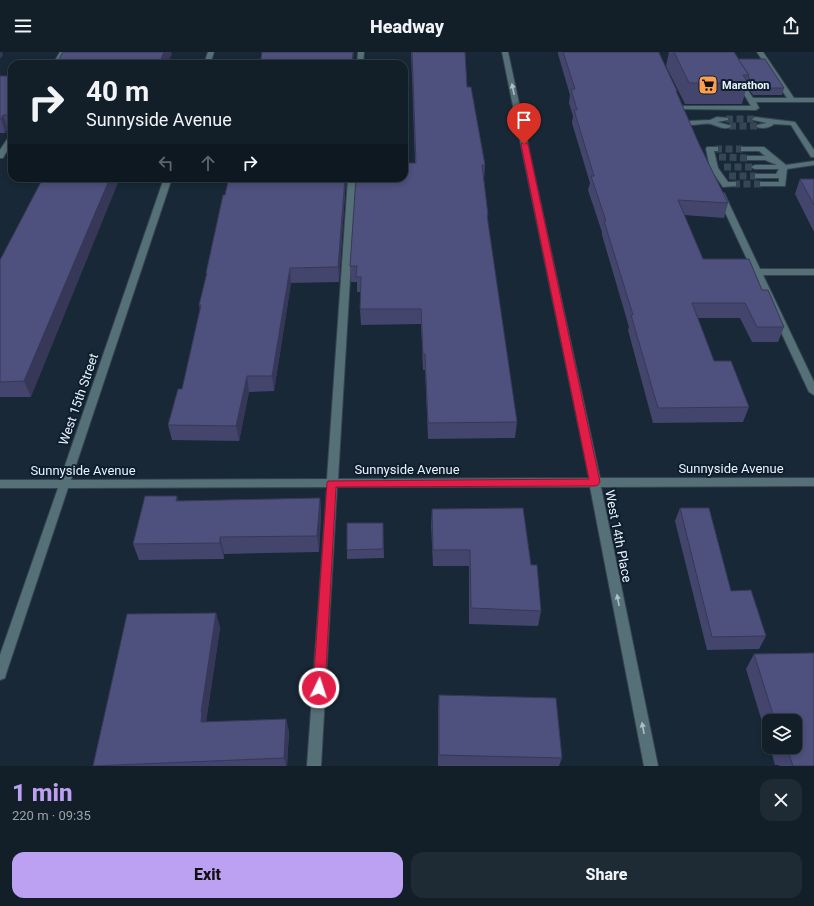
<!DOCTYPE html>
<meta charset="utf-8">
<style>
:root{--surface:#121e28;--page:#1f2b34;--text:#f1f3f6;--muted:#9ca2a8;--line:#313c45;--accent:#bca0f2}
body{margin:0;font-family:Roboto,sans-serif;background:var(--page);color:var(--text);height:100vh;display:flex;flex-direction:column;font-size:15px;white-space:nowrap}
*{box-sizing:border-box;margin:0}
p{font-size:13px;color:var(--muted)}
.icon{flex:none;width:22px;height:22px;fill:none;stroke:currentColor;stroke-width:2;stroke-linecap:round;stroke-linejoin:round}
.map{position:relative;height:714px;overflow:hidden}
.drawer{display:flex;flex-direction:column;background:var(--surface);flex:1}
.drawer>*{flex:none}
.banner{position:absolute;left:8px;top:8px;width:400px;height:122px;border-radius:12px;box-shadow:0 2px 6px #0003,0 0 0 1px var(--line);background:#121e28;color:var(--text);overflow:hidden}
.buttons{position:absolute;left:762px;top:662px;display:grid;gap:8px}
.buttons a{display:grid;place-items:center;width:40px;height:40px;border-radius:8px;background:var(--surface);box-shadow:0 2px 6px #0003,0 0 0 1px var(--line);font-size:20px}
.pin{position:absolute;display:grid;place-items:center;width:34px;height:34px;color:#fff;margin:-41px -17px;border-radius:50% 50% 50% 0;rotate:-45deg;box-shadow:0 0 4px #0007}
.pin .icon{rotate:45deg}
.me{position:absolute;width:44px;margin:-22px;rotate:4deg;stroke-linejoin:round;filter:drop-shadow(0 0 3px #0008)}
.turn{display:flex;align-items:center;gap:14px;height:84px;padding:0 12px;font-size:18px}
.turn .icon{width:52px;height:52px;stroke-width:2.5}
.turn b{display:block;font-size:28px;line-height:34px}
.lanes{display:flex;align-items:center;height:38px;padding:0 12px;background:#0003;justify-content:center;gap:20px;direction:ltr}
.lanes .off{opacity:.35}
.round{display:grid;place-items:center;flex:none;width:42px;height:42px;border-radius:12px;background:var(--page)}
.summary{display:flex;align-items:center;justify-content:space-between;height:68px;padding:0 12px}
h1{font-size:24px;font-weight:800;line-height:30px;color:var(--accent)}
.primary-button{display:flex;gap:8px;margin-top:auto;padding:8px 12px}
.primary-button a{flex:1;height:46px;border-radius:12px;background:var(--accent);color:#111;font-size:16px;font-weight:800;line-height:46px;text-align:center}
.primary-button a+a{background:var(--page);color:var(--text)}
header{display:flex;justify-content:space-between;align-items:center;height:52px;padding:0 12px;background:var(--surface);font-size:18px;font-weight:800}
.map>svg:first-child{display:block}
</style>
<header><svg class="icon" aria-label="menu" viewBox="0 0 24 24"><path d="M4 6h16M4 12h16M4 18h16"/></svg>Headway<svg class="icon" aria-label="share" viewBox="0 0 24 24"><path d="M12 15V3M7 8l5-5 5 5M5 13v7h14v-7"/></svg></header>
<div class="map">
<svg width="814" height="714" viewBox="0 0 814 714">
<rect width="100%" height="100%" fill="#182836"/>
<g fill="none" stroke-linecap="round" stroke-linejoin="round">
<!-- minor-tunnel -->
<g stroke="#374654" stroke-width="7" stroke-dasharray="7 3.5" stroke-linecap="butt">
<path d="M726,67h29"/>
<path d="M729,74h30"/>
<path d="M715,97h29"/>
<path d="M719,105l31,1"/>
<path d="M724,115h31"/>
<path d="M729,124h29"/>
<path d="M733,132h30"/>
</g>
<defs>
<g id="minor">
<path d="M60,0h6l-7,12h-6z"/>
<path d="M208,0h6l-4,12h-6z"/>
<path d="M358,0h6l-1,12h-6z"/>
<path d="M502,0h6l92,426h214v8l-213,1 57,279h-14l-54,-279h-253l-16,279h-14l20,-279 -259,1 -62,186 -1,4 -5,2v-25l58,-167h-58v-8h60l104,-302h8l-101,302 256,-1 21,-301h8l-18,301 251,-1z"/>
<path d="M757,0h6l31,46h20v4h-58l3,6 -3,2 -77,-1 -1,-1 3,-2h70l-15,-25 3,-2 2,1 12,18h34z"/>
<path d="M717,65l11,1v2l-11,2 15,4c-7,5 -14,0 -21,-2 -9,-2 -19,4 -26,-1l3,-2 22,-1z"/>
<path d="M755,65l40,5 19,28v7h-3l-20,-32 -17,-1c-4,4 -12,5 -17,3v-2l10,-2 -14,-3 -1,-1z"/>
<path d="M12,82v8l-9,16h-3v-8l10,-15z"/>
<path d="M707,95h11v4h-4l4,17 10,14h8v4l-13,1 -13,-19 -4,-19z"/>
<path d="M741,95h23l22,18 28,-4v4l-27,4 -2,17h-25v-4h19v-4h-24v-4h21l3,-5h-24l-4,-2 4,-2h22l-12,-5h-18v-4h18l-6,-5h-18z"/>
<path d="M718,141h6l1,2 35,74h54v6h-51l51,107v13l-5,-3 -92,-197z"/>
</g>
</defs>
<!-- minor casing -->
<use href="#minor" stroke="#354452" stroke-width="2"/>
<!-- minor -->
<use href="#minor" fill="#557076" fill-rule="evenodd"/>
</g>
<!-- wall -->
<g fill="#43456c">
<path d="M411,0h54l2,35 18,78 -1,15 4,35v9l29,198 -2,16 -87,1 -3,-69h-2l-2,-46 -60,1 -1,-16 1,-17h-4v-10h-6l-1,-16 65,-103z"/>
<path d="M558,0h101l18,39v1l22,52 29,59 -4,15 -40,-3 19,44 59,31 22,37 -6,15h-26l-12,-24h-42l16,43 35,46 -6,15 -90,1 -25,-93 1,-3 -27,-92v-3l-14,-42 2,-7 -18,-60 1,-7 -4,-13 1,-8 -12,-41z"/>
<path d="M669,0h65l4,7 46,29 -2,7h-29l-6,-9 -5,18h-57l-19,-38z"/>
<path d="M0,24h12v53h-4l-3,4h-5z"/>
<path d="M229,126h117l-7,104 -48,1 -17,108 -25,1 -10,49 -67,-1 -4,-15 14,-36 18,-79 -1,-5 7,-29v-3z"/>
<path d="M800,127h14v53l-19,-38z"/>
<path d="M0,208l31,137h-31z"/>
<path d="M320,446l1,16 -2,38 -95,2v5l-85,1 -6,-16 46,-43z"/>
<path d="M680,456l51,83 35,45 -7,13 -52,1 -32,-129z"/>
<path d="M432,457l99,56 10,46 -3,15 -69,-2v-58h-36l-2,-41z"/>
<path d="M383,471l1,35 -37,1v-9z"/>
<path d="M216,561l4,15 -14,94 80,-3 3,13 -2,34h-194z"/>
<path d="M814,601v113h-35v-1h-4l-5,-18h25v-26h-26v24l-23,-76 8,-15z"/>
<path d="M439,643l123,63 -3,8h-121v-57z"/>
</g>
<!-- shaded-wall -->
<g fill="#373858">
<path d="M0,0h2l1,3 -3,4z"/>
<path d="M164,0h7l1,2 -5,10h-8z"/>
<path d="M353,0h1l-1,12h-1z"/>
<path d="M3,63l5,14 -3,4 -4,-14z"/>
<path d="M110,126h10l-89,219 -7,-16z"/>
<path d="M345,126h1l-7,104 -1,-15z"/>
<path d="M290,216l1,15 -17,108 -2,-15z"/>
<path d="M247,324l2,16 -10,49 -3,-15z"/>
<path d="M177,444l5,16 -6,-11z"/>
<path d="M320,446l1,16 -2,38 -2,-16z"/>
<path d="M220,485l4,17v5l-4,-16z"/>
<path d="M216,561l4,15 -14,94h-5v-10z"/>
<path d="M286,667l3,13 -2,34h-1l-2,-8z"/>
</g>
<!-- building -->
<g fill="#4e507d" stroke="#373858">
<path d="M63,0h101l-5,12h-103z"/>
<path d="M262,0h91l-1,12h-92z"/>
<path d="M412,0h53l2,35h4l14,78h-3l6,50h-1l30,207 -89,1 -3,-69h-2l-2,-45h-61l1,-32h-5l1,-11h-7l6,-88h48v-15h12z"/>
<path d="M563,0h96v1l18,38h-1l23,53 29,59 -50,-3 25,59h46l13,31h6l16,37h-27l-12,-24h-53l22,58h17l18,46 -91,1 -27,-93h2l-29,-94h2l-15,-45h3l-20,-66h3l-6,-21h4z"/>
<path d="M674,0h60l15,23h-6l5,8h-59z"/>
<path d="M738,7h27l19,29h-29l-7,-12 1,-1z"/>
<path d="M0,24h12v39h-9l-2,4h-1z"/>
<path d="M43,126h67l-86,203 -24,1v-122z"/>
<path d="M229,126h116l-7,89 -48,1 -18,108h-25l-11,50 -68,-1 10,-36h4l19,-84h-2l8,-32h-1l17,-78h2z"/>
<path d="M800,127h14v26z"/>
<path d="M145,444h32l-1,5 144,-3 -3,38 -97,1v6l-87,1z"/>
<path d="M523,456l8,57h6l4,46 -70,-3 -1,-58h-37l-1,-41z"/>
<path d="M680,456h29l22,83 20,-1 15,46 -54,1z"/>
<path d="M347,471h36v26l-36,1z"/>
<path d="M216,561l-15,99h1l-1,10 85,-3 -2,39 -191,8 34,-152z"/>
<path d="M814,601v113h-21l-5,-15h-3l-2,-4h12v-26h-20l-21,-67z"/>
<path d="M439,643l117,3 6,60 -123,-3z"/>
</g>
<!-- one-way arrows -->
<defs><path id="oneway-solid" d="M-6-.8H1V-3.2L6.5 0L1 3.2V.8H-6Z"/></defs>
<g fill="#adbfc7">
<use href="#oneway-solid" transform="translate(513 37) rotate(-102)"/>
<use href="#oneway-solid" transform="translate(618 548) rotate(-101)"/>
<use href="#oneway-solid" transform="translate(643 676) rotate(-101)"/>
</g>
<!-- route -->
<path fill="#e11d48" stroke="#92132f" d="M524,90l4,2 72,338 -2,3 -3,1 -259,1 -11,201 -2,3 -4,2 -4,-2 -2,-3 14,-205 1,-2 261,-2 -68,-335z"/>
<!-- icons -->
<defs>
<symbol id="supermarket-square" viewBox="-11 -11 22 22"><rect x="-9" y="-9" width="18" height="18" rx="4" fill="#fa9f50" stroke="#0e1e2c"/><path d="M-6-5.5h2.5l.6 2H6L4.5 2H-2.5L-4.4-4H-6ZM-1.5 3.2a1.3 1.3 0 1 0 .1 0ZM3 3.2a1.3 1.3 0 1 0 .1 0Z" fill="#111"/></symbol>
</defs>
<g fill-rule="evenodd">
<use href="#supermarket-square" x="697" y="22" width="22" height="22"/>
</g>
<g text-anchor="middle" stroke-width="4" stroke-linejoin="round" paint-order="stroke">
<!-- far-poi labels -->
<g font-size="11" font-weight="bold" fill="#e8f3fd" stroke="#0e1e2c" text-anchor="start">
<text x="722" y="37">Marathon</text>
</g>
<!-- street labels -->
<g font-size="13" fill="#e8f3fd" stroke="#0e1e2c">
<text transform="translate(78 347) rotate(-71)" y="5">West 15th Street</text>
<text x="731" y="421">Sunnyside Avenue</text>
<text x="407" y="422">Sunnyside Avenue</text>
<text x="83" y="423">Sunnyside Avenue</text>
<text transform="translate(619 484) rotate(79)" y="5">West 14th Place</text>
</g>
</g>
</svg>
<div class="buttons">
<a><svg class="icon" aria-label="layers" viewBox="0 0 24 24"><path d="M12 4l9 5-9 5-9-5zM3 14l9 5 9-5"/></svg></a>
</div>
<div class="pin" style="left:524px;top:92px;background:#d93025"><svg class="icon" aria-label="arrive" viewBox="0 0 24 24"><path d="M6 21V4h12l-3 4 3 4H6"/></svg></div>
<svg class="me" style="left:319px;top:636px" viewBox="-20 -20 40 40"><circle r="17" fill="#e11d48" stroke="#fff" stroke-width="3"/><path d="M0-11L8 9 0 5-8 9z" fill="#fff"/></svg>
<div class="banner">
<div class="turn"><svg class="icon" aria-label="right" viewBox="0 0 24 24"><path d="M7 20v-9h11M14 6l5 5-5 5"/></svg><div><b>40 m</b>Sunnyside Avenue</div></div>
<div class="lanes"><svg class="icon off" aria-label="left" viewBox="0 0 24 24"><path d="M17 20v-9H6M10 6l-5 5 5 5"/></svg><svg class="icon off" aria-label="ahead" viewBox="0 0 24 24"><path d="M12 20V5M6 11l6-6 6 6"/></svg><svg class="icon" aria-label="right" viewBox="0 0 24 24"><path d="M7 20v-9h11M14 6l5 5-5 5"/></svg></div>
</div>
</div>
<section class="drawer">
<div class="summary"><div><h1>1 min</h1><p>220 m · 09:35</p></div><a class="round"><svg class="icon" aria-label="close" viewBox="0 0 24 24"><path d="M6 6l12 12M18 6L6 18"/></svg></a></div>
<div class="primary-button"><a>Exit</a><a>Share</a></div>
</section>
